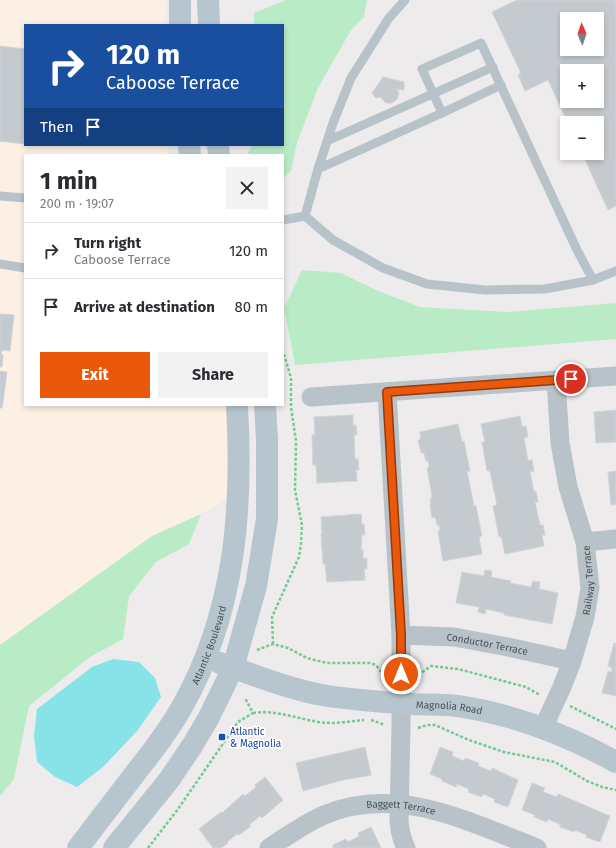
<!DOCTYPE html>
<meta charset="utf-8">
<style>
:root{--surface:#fff;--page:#f2f2f3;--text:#2b2b33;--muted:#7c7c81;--line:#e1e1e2;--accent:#ea580c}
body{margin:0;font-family:"Fira Sans",sans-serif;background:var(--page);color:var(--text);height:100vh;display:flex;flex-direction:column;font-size:15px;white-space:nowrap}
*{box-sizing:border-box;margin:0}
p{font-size:13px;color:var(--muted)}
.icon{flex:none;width:22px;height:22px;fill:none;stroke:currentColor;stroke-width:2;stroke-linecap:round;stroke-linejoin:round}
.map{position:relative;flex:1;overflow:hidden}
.details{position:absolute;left:24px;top:154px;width:260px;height:252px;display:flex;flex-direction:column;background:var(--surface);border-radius:0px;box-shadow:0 2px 6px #0003}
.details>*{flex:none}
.hud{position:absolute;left:24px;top:24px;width:260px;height:122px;border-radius:0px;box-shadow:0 2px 6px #0003;background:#1a4fa0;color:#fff;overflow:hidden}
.needle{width:26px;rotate:358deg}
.tools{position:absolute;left:560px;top:12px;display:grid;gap:8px}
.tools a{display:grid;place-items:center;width:44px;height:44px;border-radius:0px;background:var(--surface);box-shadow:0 2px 6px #0003;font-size:20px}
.pin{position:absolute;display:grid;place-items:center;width:34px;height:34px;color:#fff;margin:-17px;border:2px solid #fff;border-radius:50%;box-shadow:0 1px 4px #0007}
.me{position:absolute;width:44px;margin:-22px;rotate:0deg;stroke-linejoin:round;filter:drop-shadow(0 0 3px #0008)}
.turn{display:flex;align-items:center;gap:14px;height:84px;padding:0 16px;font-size:18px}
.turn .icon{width:52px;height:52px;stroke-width:2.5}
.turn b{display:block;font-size:28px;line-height:34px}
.then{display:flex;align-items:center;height:38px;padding:0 16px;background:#0003;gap:8px;font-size:15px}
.round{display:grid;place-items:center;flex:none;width:42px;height:42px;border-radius:0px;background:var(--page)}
.overview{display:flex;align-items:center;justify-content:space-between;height:68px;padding:0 16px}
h1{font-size:24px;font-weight:700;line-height:30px}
.primary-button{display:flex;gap:8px;margin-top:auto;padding:8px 16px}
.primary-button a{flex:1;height:46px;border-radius:0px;background:var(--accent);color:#fff;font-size:16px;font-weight:700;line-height:46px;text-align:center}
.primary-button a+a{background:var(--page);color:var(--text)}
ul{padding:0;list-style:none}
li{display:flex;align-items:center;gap:12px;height:56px;padding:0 16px;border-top:1px solid var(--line)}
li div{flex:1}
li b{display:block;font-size:15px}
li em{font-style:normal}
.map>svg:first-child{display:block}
</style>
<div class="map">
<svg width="616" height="848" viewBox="0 0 616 848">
<rect width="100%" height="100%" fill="#eeebec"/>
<!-- commercial -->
<path fill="#fbf0e3" d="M0,0h167l-3,25h-139v120h142l2,10h-144v250h201l4,92 -29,17 -201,131z"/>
<!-- green -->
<g fill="#b9ecc6">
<path d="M286,0h81l-3,17 -13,13 -33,58 -21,55 -6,28 -8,8v-24h-37l7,-10h30v-120h-29v-12z"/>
<path d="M302,270l39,3 35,17 44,17 87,5 109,-9v36l-321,26 -11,-57z"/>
<path d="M201,514l-12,30 -33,18 -27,34 -6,43 -33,18 -61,49 -15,73 -14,17v-151l152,-109z"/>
</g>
<!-- water -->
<path fill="#87e3e8" d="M113,659l26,3 16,16 6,19 -23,33 -35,37 -26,20 -22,-10 -18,-15 -3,-26 3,-27 55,-42z"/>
<!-- building -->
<g fill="#c5cacf" stroke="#d0d3d7" fill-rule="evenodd">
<path d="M517,0h99v206l-8,4 -26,-57h15v-30h-29l-20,-43 -23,11 -7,-16 3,-2 -29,-61zM567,19h30v30h-30zM567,71h30v30h-30z"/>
<path d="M0,46l25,3v95l-25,-3z"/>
<path d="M383,77l21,5v8l-7,-1 2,4 -2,6 -5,4h-6l-6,-6 -4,1 -4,-5z"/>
<path d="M0,314l14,1 -4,36 -8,-1 -1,5h2l-1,12h-2z"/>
<path d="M0,371l7,1 -5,36h-2z"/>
<path d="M616,410v32l-20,1 -2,-31z"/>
<path d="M353,415v10h3l1,10h-3l1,24h3l1,11h-3l1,11 -40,2 -1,-18h-3l-1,-30h3l-1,-18z"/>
<path d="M520,416l2,11 4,-1 2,11 -4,1 4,23 4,-1 2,11 -4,1 4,20 2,-1 2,11h-3l5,23h3l2,10h-3l2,11 -39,8 -4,-18 -2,1 -6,-31 4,-1 -7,-34h-3l-5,-29h3l-4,-18z"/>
<path d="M458,424l4,18 2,-1 6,30h-3l7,35h2l6,30 -3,1 3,17 -39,7 -5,-30h2l-1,-6h-2l-2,-8 -3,1 -2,-13 1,-1 -1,-5h2l-1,-3 1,-1 -5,-27 2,-1 -1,-7 -2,1 -2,-8h-3l-3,-13h2v-2h1l-1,-6z"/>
<path d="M616,471v33l-5,1 -3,-33z"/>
<path d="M361,514l1,11 2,-1 1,11h-3l-1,15h2v9l4,-1v11h-3l1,11 -38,2 -2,-18h-2l-2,-30h1l-1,-17z"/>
<path d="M485,570l7,1 -1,6 20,4 -1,2 21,4 2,-6 7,1 -1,7 19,4 -6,31 -48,-9v-2l-18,-4 -1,5 -7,-2 1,-5 -23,-4 6,-31 22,4z"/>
<path d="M614,643l2,1v52l-14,-3 6,-22 3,1 1,-4 -4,-2z"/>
<path d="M365,747l6,28 -28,5 -40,11 -7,-28z"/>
<path d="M440,747l13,5 -1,4 12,5 1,-3 14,5 -1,3 13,5 1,-3 26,12 -10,27 -14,-5 1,-3 -12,-5 -1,3 -14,-5 1,-3 -12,-5 -1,3 -14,-6v-2l-12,-5z"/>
<path d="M265,777l18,23 -21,18 -2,-2 -11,9 2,1 -12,9 -2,-1 -10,8 1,1 -7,5h-8l-14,-19 22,-17 1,1 21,-19 2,2 11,-9 -1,-2z"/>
<path d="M532,783l13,5 -2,4 14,5 1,-3 52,22 -10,26 -14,-5 1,-2 -12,-5 -1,2 -14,-5 1,-2 -13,-6 -1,3 -13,-5 1,-2 -13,-5z"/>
<path d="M371,827l10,21h-48v-3l13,-6 2,3 11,-6 -1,-3z"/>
</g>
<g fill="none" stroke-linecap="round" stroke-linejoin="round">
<!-- path -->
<g stroke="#73c992" stroke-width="2.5" stroke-dasharray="3 2" stroke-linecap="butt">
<path d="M273,644l-1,-27 27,-60 2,-14 1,-18 -7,-35 1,-49 -5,-34v-29l-8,-27"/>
<path d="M257,650l16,-6 15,4 19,10 20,5h43l6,2 6,8h3"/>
<path d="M418,675l13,-9 27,3 68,18 14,8"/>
<path d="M570,706l46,23"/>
<path d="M253,713c27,-4 50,9 77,10 11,0 23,-2 34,-3"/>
<path d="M371,720l14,5"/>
<path d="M418,728l9,-3h8l34,15 35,12 51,10 32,19 15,6 14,3"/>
<path d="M148,848l30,-39 60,-87 15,-9 -8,-15"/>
</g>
<!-- lane -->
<g stroke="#b7c3c8" stroke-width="9">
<path d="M442,113l-20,-44 59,-26 96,207 16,30"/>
<path d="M327,141l166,-74"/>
<path d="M318,169l124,-56 59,-28"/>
<path d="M0,196l25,2"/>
<path d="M305,216l28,24 50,28 44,16 58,6 60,-1 48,-9 23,-9"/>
<path d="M305,216l13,-47 15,-46 18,-45 38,-60 16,-18"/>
<path d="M283,220l22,-4"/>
<path d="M0,264l25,4"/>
</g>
<!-- street -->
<g stroke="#b7c3c8" stroke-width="19">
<path d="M387,392l14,243v92l-2,90c0,11 2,21 7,31"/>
<path d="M311,397l305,-21"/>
<path d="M585,542l31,-3"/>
<path id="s1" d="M401,635l53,2 54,10 64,14"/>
<path id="s2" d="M543,728l19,-41 10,-26 13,-44 5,-29 -5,-46 -17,-55 -8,-44 -4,-63"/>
<path id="s3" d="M269,848c18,-12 35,-24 55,-33 73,-31 145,7 213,33"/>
</g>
<!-- secondary -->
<g stroke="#b7c5ce" stroke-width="22">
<path d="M208,0l1,25"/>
<path d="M180,25v-25"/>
<path d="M189,145l1,10"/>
<path d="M218,145l1,10"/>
<path id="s4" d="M220,663c35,12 70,27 107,33 28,4 56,6 85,8 15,1 30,0 45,2 56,8 110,29 159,56"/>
<path id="s5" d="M78,848c20,-26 39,-51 59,-77 16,-20 32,-41 45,-64 53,-94 61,-196 55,-302"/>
<path d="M114,848l55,-68 23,-34 16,-27 25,-51 23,-82 11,-67v-79l-2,-35"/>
</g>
</g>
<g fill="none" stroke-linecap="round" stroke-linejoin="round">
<defs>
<path id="route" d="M401,674v-39l-14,-243 184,-13"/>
</defs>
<!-- route casing -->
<use href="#route" stroke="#983908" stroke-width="10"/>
<!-- route -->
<use href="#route" stroke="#ea580c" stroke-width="7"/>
</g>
<!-- markers -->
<rect fill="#1a4fb4" stroke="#fff" stroke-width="1.5" x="218" y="733" width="8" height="8" rx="2"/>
<g text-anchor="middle" stroke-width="3.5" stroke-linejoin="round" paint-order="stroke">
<!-- street labels -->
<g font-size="10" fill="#455258" stroke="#fff">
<text dy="4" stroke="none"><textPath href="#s2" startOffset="156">Railway Terrace</textPath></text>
<text dy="4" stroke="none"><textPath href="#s5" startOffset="243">Atlantic Boulevard</textPath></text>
<text dy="4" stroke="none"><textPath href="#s1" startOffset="87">Conductor Terrace</textPath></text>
<text dy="4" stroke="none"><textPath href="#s4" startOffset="235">Magnolia Road</textPath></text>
<text dy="4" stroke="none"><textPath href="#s3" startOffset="143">Baggett Terrace</textPath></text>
</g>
<!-- transit labels -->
<g font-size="10" fill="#164399" stroke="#fff" text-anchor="start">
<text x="230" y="735">Atlantic<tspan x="230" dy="12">&amp; Magnolia</tspan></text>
</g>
</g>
</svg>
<div class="tools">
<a><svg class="needle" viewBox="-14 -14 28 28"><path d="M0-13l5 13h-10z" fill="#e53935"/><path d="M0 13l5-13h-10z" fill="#7c7c81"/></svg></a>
<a>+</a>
<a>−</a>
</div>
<div class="pin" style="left:571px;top:379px;background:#d93025"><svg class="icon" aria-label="arrive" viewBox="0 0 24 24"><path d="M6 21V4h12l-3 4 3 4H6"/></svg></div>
<svg class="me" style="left:401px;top:674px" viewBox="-20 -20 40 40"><circle r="17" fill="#ea580c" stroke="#fff" stroke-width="3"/><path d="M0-11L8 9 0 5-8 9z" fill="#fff"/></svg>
<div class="hud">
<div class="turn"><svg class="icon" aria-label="right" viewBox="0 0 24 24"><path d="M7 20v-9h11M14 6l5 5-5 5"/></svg><div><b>120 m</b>Caboose Terrace</div></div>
<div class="then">Then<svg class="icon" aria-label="arrive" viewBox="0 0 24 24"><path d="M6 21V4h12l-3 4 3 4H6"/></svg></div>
</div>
<section class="details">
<div class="overview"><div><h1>1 min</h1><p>200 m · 19:07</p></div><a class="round"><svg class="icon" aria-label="close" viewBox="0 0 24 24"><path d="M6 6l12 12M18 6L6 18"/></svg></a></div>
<ul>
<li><svg class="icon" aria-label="right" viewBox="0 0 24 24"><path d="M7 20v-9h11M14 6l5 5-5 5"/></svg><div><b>Turn right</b><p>Caboose Terrace</p></div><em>120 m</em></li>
<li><svg class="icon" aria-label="arrive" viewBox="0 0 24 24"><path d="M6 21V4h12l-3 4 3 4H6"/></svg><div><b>Arrive at destination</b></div><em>80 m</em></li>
</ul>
<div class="primary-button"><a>Exit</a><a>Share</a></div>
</section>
</div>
